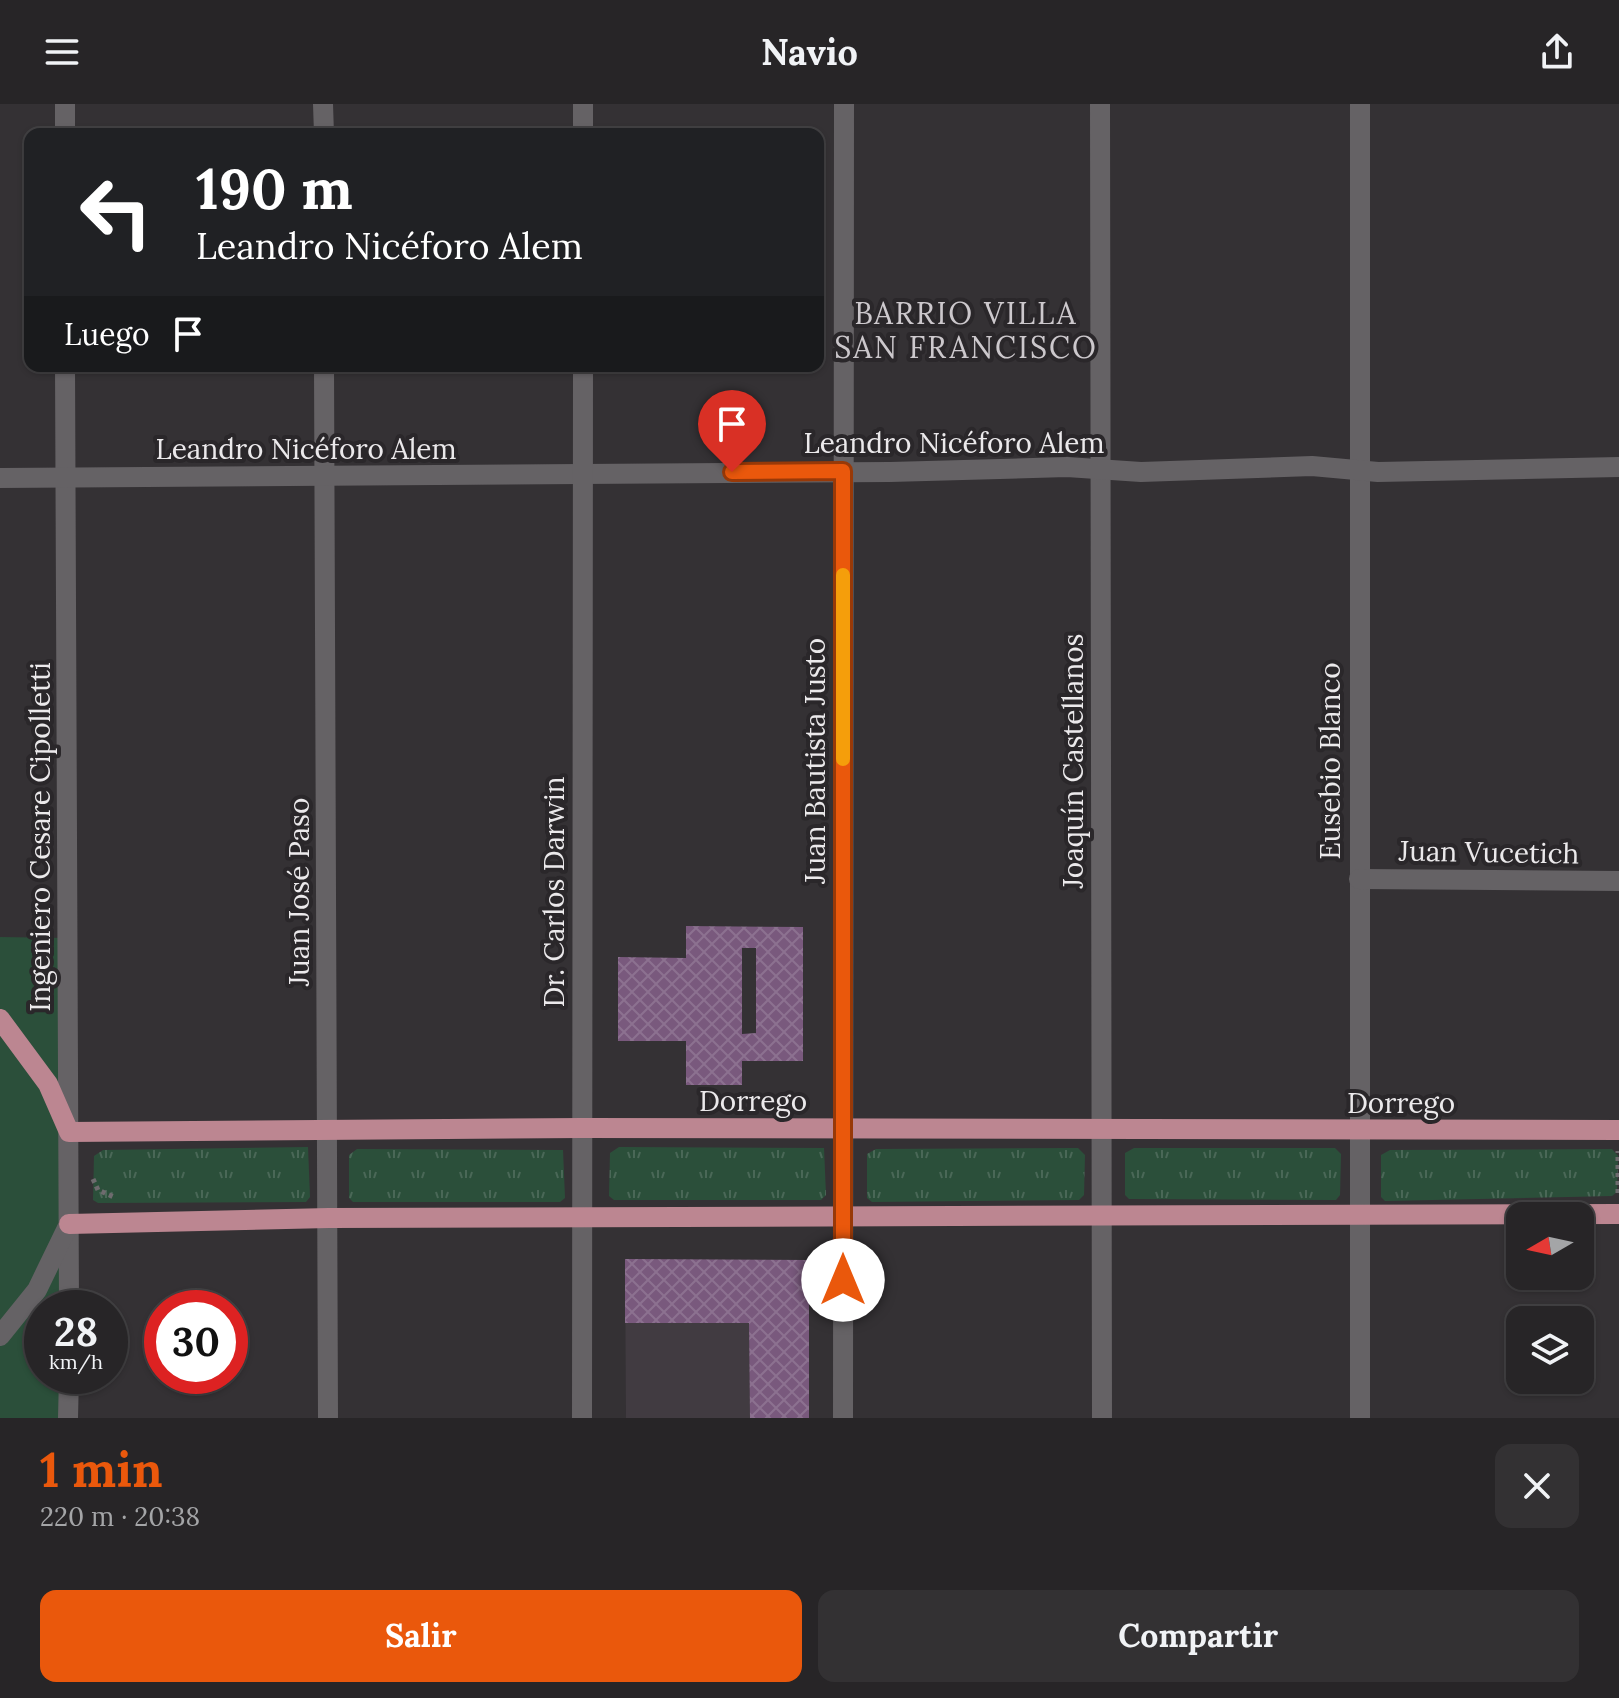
<!DOCTYPE html>
<html lang="es">
<meta charset="utf-8">
<style>
:root{--surface:#272527;--page:#333133;--text:#f1f3f6;--muted:#a4a5a7;--line:#434244;--accent:#ea580c}
body{margin:0;font-family:Lora,serif;background:var(--page);color:var(--text);height:100vh;display:flex;flex-direction:column;font-size:30px;white-space:nowrap}
*{box-sizing:border-box;margin:0}
p{font-size:26px;color:var(--muted)}
.icon{flex:none;width:44px;height:44px;fill:none;stroke:currentColor;stroke-width:2;stroke-linecap:round;stroke-linejoin:round}
.map{position:relative;height:1314px;overflow:hidden}
.side{display:flex;flex-direction:column;background:var(--surface);flex:1}
.side>*{flex:none}
.guide{position:absolute;left:24px;top:24px;width:800px;height:244px;border-radius:16px;box-shadow:0 2px 6px #0004,0 0 0 2px var(--line);background:#202124;color:#fff;overflow:hidden}
.needle{width:52px;rotate:261deg}
.controls{position:absolute;left:1506px;top:1098px;display:grid;gap:16px}
.controls a{display:grid;place-items:center;width:88px;height:88px;border-radius:16px;background:var(--surface);box-shadow:0 2px 6px #0004,0 0 0 2px var(--line);font-size:40px}
.speed{position:absolute;left:24px;top:1186px;display:flex;gap:16px;font-size:40px;font-weight:700;text-align:center}
.speed>*{display:grid;place-content:center;width:104px;height:104px;border-radius:50%;background:var(--surface);box-shadow:0 2px 6px #0004,0 0 0 2px var(--line);line-height:1}
.speed small{font-size:20px;font-weight:400}
.speed .limit{border:12px solid #d22;background:#fff;color:#111}
.pin{position:absolute;display:grid;place-items:center;width:68px;height:68px;color:#fff;margin:-82px -34px;border-radius:50% 50% 50% 0;rotate:-45deg;box-shadow:0 0 8px #0007}
.pin .icon{rotate:45deg}
.me{position:absolute;width:88px;margin:-44px;rotate:0deg;stroke-linejoin:round;filter:drop-shadow(0 0 6px #0008)}
.turn{display:flex;align-items:center;gap:28px;height:168px;padding:0 40px;font-size:36px}
.turn .icon{width:104px;height:104px;stroke-width:2.5}
.turn b{display:block;font-size:56px;line-height:68px}
.then{display:flex;align-items:center;height:76px;padding:0 40px;background:#0003;gap:16px;font-size:30px}
.round{display:grid;place-items:center;flex:none;width:84px;height:84px;border-radius:16px;background:var(--page)}
.headline{display:flex;align-items:center;justify-content:space-between;height:136px;padding:0 40px}
h1{font-size:48px;font-weight:700;line-height:60px;color:var(--accent)}
.action{display:flex;gap:16px;margin-top:auto;padding:16px 40px}
.action a{flex:1;height:92px;border-radius:16px;background:var(--accent);color:#fff;font-size:32px;font-weight:700;line-height:92px;text-align:center}
.action a+a{background:var(--page);color:var(--text)}
header{display:flex;justify-content:space-between;align-items:center;height:104px;padding:0 40px;background:var(--surface);font-size:36px;font-weight:700}
.map>svg:first-child{display:block}
</style>
<header><svg class="icon" aria-label="menu" viewBox="0 0 24 24"><path d="M4 6h16M4 12h16M4 18h16"/></svg>Navio<svg class="icon" aria-label="share" viewBox="0 0 24 24"><path d="M12 15V3M7 8l5-5 5 5M5 13v7h14v-7"/></svg></header>
<div class="map">
<svg width="1619" height="1314" viewBox="0 0 1619 1314">
<defs>
<pattern id="grass-tufts" width="24" height="20" patternUnits="userSpaceOnUse" patternTransform="scale(2)"><rect width="24" height="20" fill="#2b4f3a"/><path d="M3 7l-1-3M5 7V3M7 7l1-3M15 17l-1-3M17 17v-4M19 17l1-3" fill="none" stroke="#4a6857"/></pattern>
<pattern id="building-cross-hatch" width="8" height="8" patternUnits="userSpaceOnUse" patternTransform="scale(2)"><rect width="8" height="8" fill="#79597d"/><path d="M0 0l8 8M0 8l8-8" fill="none" stroke="#8c7190"/></pattern>
</defs>
<rect width="100%" height="100%" fill="#343134"/>
<!-- built -->
<path fill="#413b41" d="M625,1155l184,1v158h-183z"/>
<!-- grass -->
<g fill="url(#grass-tufts)">
<path d="M308,1043l2,50 -4,5 -208,1 -5,-3 1,-44 9,-6z"/>
<path d="M619,1043l205,1 2,47 -5,5h-207l-5,-4 1,-43z"/>
<path d="M1078,1044l7,7 -1,40 -5,5 -207,2 -5,-4v-44l9,-5z"/>
<path d="M1134,1044h201l6,6 -1,41 -4,5 -207,-1 -4,-4v-42z"/>
<path d="M357,1045l206,1 2,48 -5,4h-207l-4,-4v-43z"/>
<path d="M1612,1045l6,7 -1,36 -5,4 -227,5 -4,-4v-42l9,-5z"/>
</g>
<!-- park -->
<path fill="#2b4f3a" d="M0,833l68,1 1,370h-27v68h27v42h-69z"/>
<!-- building -->
<g fill="url(#building-cross-hatch)" fill-rule="evenodd">
<path d="M686,822l117,1v134h-61v24h-56v-44h-68v-84l68,1zM742,844h14v85l-14,1z"/>
<path d="M625,1155l184,1v158h-59l-1,-95h-124z"/>
</g>
<g fill="none" stroke-linecap="round" stroke-linejoin="round">
<!-- path -->
<g stroke="#6e6b6e" stroke-width="5" stroke-dasharray="4 4" stroke-linecap="butt">
<path d="M93,1075l5,11 16,7"/>
<path d="M1618,1089v-42"/>
</g>
<!-- minor -->
<g stroke="#656265" stroke-width="20">
<path d="M65,0v30"/>
<path d="M323,0l1,30"/>
<path d="M583,0v30"/>
<path d="M1100,0l2,1314"/>
<path d="M1360,0v1314"/>
<path d="M65,262l4,942"/>
<path d="M324,262l4,1052"/>
<path d="M0,374l890,-6 177,-5 74,5 171,-6 66,6 241,-5"/>
<path d="M1359,775l260,2"/>
<path d="M0,1232l37,-46 30,-62"/>
<path d="M68,1314l1,-42"/>
<path d="M582,1314l1,-1052"/>
<path d="M843,1314l1,-1314"/>
</g>
<!-- major -->
<g stroke="#bc8691" stroke-width="20">
<path d="M0,915l48,65 21,48 513,-4 1037,2"/>
<path d="M69,1120l260,-6 1290,-4"/>
</g>
</g>
<g fill="none" stroke-linecap="round" stroke-linejoin="round">
<defs>
<path id="route" d="M732,368l111,-1v809"/>
</defs>
<!-- route casing -->
<use href="#route" stroke="#983908" stroke-width="20"/>
<!-- route -->
<use href="#route" stroke="#ea580c" stroke-width="14"/>
<!-- slow -->
<path stroke="#f59e0b" stroke-width="14" d="M843,471v184"/>
</g>
<g text-anchor="middle" stroke-width="8" stroke-linejoin="round" paint-order="stroke">
<!-- street labels -->
<g font-size="28" fill="#ebe9eb" stroke="#2a272a">
<text x="954" y="349">Leandro Nicéforo Alem</text>
<text x="306" y="355">Leandro Nicéforo Alem</text>
<text transform="translate(815 657) rotate(-90)" y="10">Juan Bautista Justo</text>
<text transform="translate(1073 657) rotate(-90)" y="10">Joaquín Castellanos</text>
<text transform="translate(1330 657) rotate(-90)" y="10">Eusebio Blanco</text>
<text transform="translate(40 733) rotate(-90)" y="10">Ingeniero Cesare Cipolletti</text>
<text transform="translate(1489 748) rotate(1)" y="10">Juan Vucetich</text>
<text transform="translate(299 788) rotate(-90)" y="10">Juan José Paso</text>
<text transform="translate(554 788) rotate(-90)" y="10">Dr. Carlos Darwin</text>
<text x="753" y="1007">Dorrego</text>
<text x="1401" y="1009">Dorrego</text>
</g>
<!-- neighbourhood labels -->
<g font-size="30" letter-spacing="2" fill="#ccc8cc" stroke="#2a272a">
<text x="966" y="220">BARRIO VILLA<tspan x="966" dy="34">SAN FRANCISCO</tspan></text>
</g>
</g>
</svg>
<div class="controls">
<a><svg class="needle" viewBox="-14 -14 28 28"><path d="M0-13l5 13h-10z" fill="#e53935"/><path d="M0 13l5-13h-10z" fill="#a4a5a7"/></svg></a>
<a><svg class="icon" aria-label="layers" viewBox="0 0 24 24"><path d="M12 4l9 5-9 5-9-5zM3 14l9 5 9-5"/></svg></a>
</div>
<div class="speed"><div>28<small>km/h</small></div><div class="limit">30</div></div>
<div class="pin" style="left:732px;top:368px;background:#d93025"><svg class="icon" aria-label="arrive" viewBox="0 0 24 24"><path d="M6 21V4h12l-3 4 3 4H6"/></svg></div>
<svg class="me" style="left:843px;top:1176px" viewBox="-20 -20 40 40"><circle r="19" fill="#fff"/><path d="M0-13L10 11 0 6-10 11z" fill="#ea580c"/></svg>
<div class="guide">
<div class="turn"><svg class="icon" aria-label="left" viewBox="0 0 24 24"><path d="M17 20v-9H6M10 6l-5 5 5 5"/></svg><div><b>190 m</b>Leandro Nicéforo Alem</div></div>
<div class="then">Luego<svg class="icon" aria-label="arrive" viewBox="0 0 24 24"><path d="M6 21V4h12l-3 4 3 4H6"/></svg></div>
</div>
</div>
<section class="side">
<div class="headline"><div><h1>1 min</h1><p>220 m · 20:38</p></div><a class="round"><svg class="icon" aria-label="close" viewBox="0 0 24 24"><path d="M6 6l12 12M18 6L6 18"/></svg></a></div>
<div class="action"><a>Salir</a><a>Compartir</a></div>
</section>
